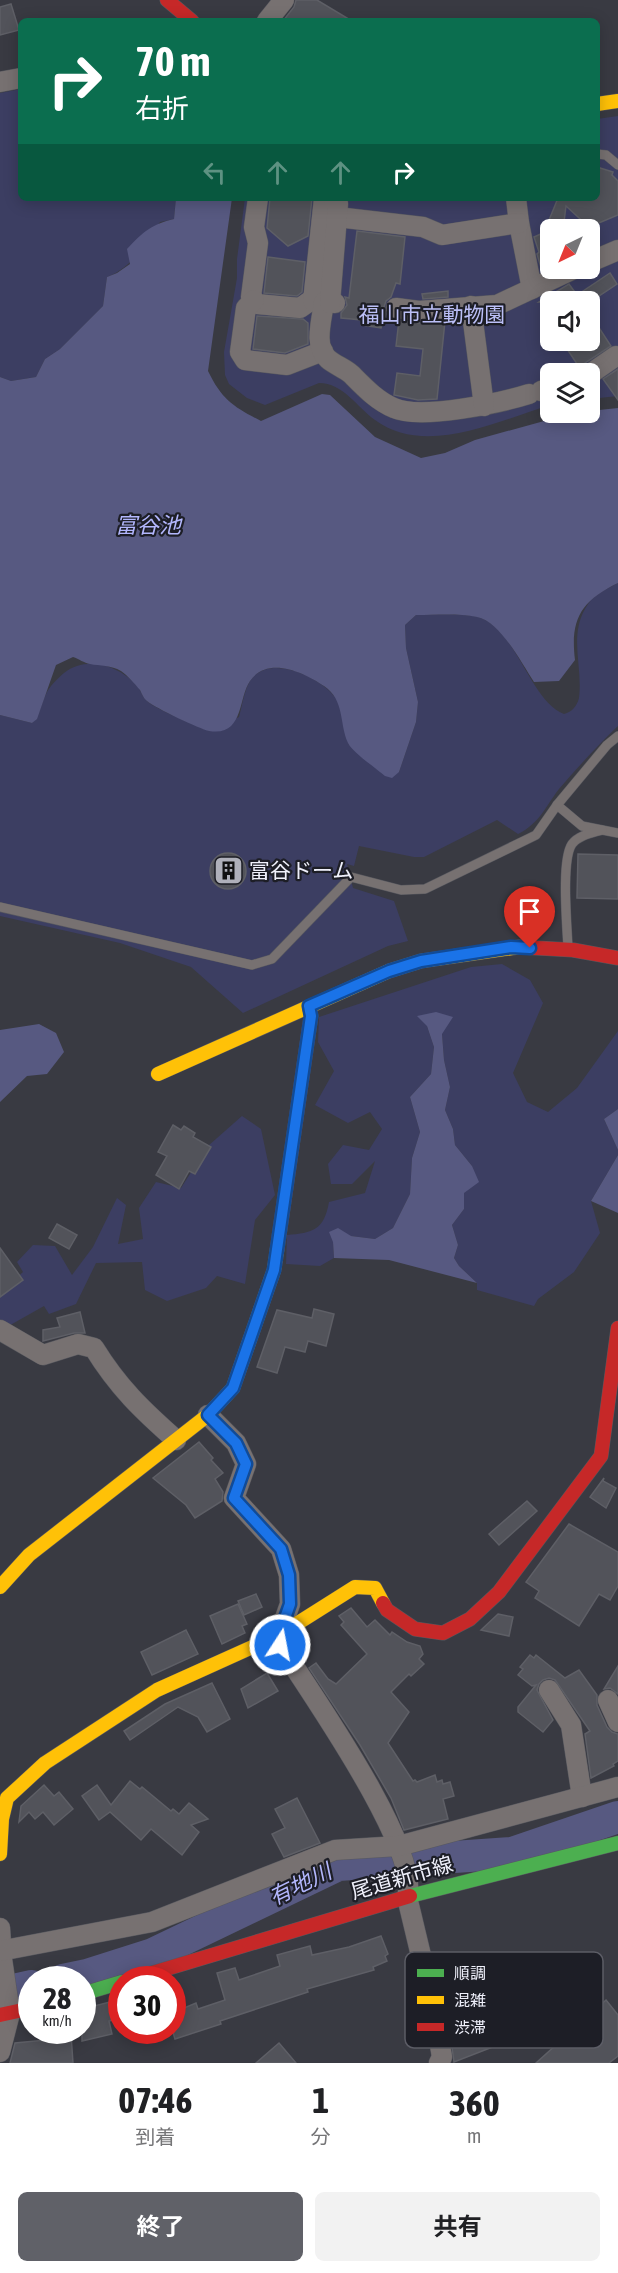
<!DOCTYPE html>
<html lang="ja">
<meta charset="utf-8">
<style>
:root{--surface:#fff;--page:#f2f2f2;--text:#202124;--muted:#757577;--accent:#606168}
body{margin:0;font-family:"Asap Condensed","Noto Sans JP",sans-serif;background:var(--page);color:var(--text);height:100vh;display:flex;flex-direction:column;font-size:22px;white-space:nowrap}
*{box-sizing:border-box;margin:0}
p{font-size:20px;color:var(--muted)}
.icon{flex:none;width:33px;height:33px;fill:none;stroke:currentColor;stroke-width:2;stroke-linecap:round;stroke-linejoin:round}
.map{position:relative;height:2063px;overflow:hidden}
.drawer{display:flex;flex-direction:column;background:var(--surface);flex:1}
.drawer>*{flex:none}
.hud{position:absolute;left:18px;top:18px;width:582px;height:183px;border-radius:9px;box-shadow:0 3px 15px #0003;background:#0b6e4f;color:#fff;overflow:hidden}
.needle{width:39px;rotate:223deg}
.controls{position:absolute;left:540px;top:219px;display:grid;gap:12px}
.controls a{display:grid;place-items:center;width:60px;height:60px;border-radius:9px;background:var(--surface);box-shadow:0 3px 15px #0003;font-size:30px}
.speed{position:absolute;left:18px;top:1966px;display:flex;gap:12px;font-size:30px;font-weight:700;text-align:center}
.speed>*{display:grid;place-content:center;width:78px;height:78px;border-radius:50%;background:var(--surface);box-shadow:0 3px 15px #0003;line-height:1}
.speed small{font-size:15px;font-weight:400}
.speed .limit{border:9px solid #d22;background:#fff;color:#111}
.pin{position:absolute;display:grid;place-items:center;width:51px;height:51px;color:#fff;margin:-62px -26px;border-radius:50% 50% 50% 0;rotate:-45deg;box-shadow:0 0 6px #0007}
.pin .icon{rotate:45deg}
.me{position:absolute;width:66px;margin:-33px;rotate:11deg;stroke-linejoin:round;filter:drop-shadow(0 0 4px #0008)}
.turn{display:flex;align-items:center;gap:21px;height:126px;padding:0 18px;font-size:27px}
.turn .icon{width:78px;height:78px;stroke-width:2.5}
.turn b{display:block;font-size:42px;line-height:51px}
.lanes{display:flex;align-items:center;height:57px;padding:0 18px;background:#0003;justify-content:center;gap:30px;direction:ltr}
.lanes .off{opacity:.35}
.eta{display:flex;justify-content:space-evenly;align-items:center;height:102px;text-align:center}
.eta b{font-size:36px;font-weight:700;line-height:42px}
.action{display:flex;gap:12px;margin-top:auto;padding:12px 18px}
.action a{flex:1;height:69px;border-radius:9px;background:var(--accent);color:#fff;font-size:24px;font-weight:700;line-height:69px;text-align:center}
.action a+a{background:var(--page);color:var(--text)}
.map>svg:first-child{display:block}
</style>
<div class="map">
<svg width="618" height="2063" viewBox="0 0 618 2063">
<rect width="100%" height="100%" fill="#393a42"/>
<!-- green -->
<g fill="#3c3e62" fill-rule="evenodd">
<path d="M21,89v109h155l-2,21 -14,3c-15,22 -27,45 -53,55l-4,29 -43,43 -15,10 -9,18 -25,4 -11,-4v-284z"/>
<path d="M618,116v280l-28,3v-25h-40v31c-52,16 -125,52 -175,15 -18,-13 -32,-37 -56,-37l-54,22 -18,-7 -18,-14 -4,-9 -1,-23 13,-74v-19l8,-61h352v-79zM550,230h40v38h-40zM550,302h40v38h-40z"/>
<path d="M618,583v143c-21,20 -40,41 -59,63 -14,18 -19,34 -41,45l-21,-14 -73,37h-10l-55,-11 -5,20 -7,-2 6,24 41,13 14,40 -20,5 -145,67 -52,-46 -71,-24 -120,-27v-201l32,8c8,-8 9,-19 14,-29 3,-7 12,-16 18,-21 24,-19 58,-6 75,15 2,4 4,9 7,12 8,9 50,25 63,31l30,-14c3,-11 5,-26 11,-36 19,-29 73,-3 87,19 7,13 9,30 12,45l50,27 17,-50 2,-20 -12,-54 -1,-23 11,-10c15,0 52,-2 65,3 36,14 50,84 83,96 8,-2 13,-8 15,-16 4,-30 -10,-61 6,-89 7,-14 20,-19 33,-26z"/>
<path d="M502,964l28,16 13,23 -30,70 14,29 21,10 29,-24 41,-57v78l-14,10 14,31v5l-27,46 9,32 -26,39 -36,27 -4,7 -57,-16v-7l-18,-17 -5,-8 4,-13 -6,-20 12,-16v-16l8,-27 -17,-21 -2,-16 -8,-19 5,-23 -6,-27 -2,-26 -15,-8 7,21 -3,27 -21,23 10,35 -8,26 -2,36 -17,34 -18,11 -24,-3 -18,6 1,16 -14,8 -34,-2 1,-29c26,-2 37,-5 42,-33l36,-9 10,-32 -23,23h-21l-3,-20 15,-19 26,5 13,-21 -12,-17 -22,11 -33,-18 19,-34 -16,-29 1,-25 152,-50z"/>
<path d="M242,1116l19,13 14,66 -20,25 -10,64 -28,-8 -11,12 -39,13 -22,-11 -3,-28 -46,1 -20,41 -27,10 -5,-8 -39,22 -5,-2v-33l23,-21 -6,-10 16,-17 22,1 17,29 21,-28 24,-49 9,7 -8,39 25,-5 -4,-31 17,-26 25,6 27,-42z"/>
</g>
<!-- water -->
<g fill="#575981">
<path d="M176,198h56l-24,173c14,29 26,36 53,50l61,-27 8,1 45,42 46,21 24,-5 30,-13 98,-27 17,-1v-1l28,-3v175c-37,18 -48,36 -43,77l-16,21 -25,1c-12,-18 -34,-61 -57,-65 -19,-4 -41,-2 -61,-2l-11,10 1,23 12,54 -2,20 -17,50 -7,6 -7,-2c-8,-7 -33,-24 -37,-33 -9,-20 -3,-43 -24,-57 -19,-13 -56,-31 -74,-5 -12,17 -6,56 -41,50 -9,-2 -54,-23 -62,-30 -3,-2 -5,-7 -7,-11 -5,-6 -13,-15 -19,-19 -10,-6 -21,-5 -31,-7 -6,-1 -11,-5 -17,-7l-17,8 -19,54 -5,4 -32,-8v-338l11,4 25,-4 9,-18 15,-10 43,-43 4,-29 10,-4 13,-9 -3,-15c16,-17 25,-25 47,-30z"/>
<path d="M436,1012l17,5 -11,17 2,26 6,27 -5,23 8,19 2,16 17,21 7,16 -15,11v16l-12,16 6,20 -4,13 5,8 18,17 -88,-23 -55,-2 -1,-16 -4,-10 9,-4 13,8 24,3 18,-11 17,-34 2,-36 8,-26 -10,-35 21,-23 3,-27 -7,-21 -10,-10z"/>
<path d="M39,1024l17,9 8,19 -17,22 -20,2 -27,26v-72z"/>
<path d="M618,1109v41l-14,-31z"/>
<path d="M618,1155v58l-27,-12z"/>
</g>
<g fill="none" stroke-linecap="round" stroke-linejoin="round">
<!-- river -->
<g stroke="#575981" stroke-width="32">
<path d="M63,1980l24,-5 66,-21 185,-89 174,-12 106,-36"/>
<path d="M0,1993l32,-7"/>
</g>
</g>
<!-- building -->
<g fill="#52535a" stroke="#5e5f66" stroke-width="1.5">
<path d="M296,0h21l35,21h-69l11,-14z"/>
<path d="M11,4l8,26 -19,5v-28z"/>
<path d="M597,167l16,5 -1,3 6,6v34l-29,12 -23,-21 -3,24h-18l13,-32h39z"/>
<path d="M270,198h42l-4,38 -20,10 -21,-18z"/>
<path d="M550,230v37l-8,4 -5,-17 2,-2 -5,-15z"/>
<path d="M357,231l48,6 -5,47 -4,-1 -5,14 -5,4 -2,6 2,7 -5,14 -20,-3 1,-5 -21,-2v-5l6,-8 -2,-8 4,1z"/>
<path d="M268,257l37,5 -3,30 -5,4 -33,-3z"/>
<path d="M610,273l7,11 -27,18h-51l30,-18 8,11z"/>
<path d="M448,291v6l-25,2 -1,-5z"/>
<path d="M590,314l21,32 -32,21 -18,-27h29z"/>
<path d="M257,316l46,3 5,4v21l-23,9 -32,-4z"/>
<path d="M399,320l21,3 25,-2 -8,78 -19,1 -24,-5 3,-22 23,3 3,-27 -27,-3z"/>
<path d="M618,369v31l-15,-21z"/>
<circle cx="228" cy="871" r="18"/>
<path d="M578,854l40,1v44l-41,-1z"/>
<path d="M173,1125l8,5 3,-4 11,7 -2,4 18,10 -16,27 -6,-3 -10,18 -23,-14 11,-19 -9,-4z"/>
<path d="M57,1224l20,11 -8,14 -20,-11z"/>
<path d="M0,1248l23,32 -23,17z"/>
<path d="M314,1309l20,5 -8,32 -18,-5 -3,11 -20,-5 -8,26 -20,-6 20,-57 35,8z"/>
<path d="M80,1312l5,21h-11l-31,8v-11l17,-3 -3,-9z"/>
<path d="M199,1442l14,16 -2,2 12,13 -8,6 8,13 -1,9 -27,17 -9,-13 -33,-27z"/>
<path d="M604,1478l-1,3 13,7 -10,20 -16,-11z"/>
<path d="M527,1501l10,10 -38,34 -10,-11z"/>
<path d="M569,1524l49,28v34l-8,14 -11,-6 -20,32 -44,-28 4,-7 -13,-9z"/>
<path d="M256,1594l6,13 -18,8 -6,-14z"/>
<path d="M238,1604l9,20 -5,2 3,7 -23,11 -12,-28z"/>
<path d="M351,1608l16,19 8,-7 15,15 2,-3 15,10 13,4 3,8 -4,5 5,5 -13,12 -2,-2 -18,18 18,20 -21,31 25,38 2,-1 2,2 18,-7 2,7 5,-2 1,4 7,-2 4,14 -11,3 5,20 -44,11 -13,-32 -31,-53 -51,-77 7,-5 12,16 8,5 31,-30 -26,-29 3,-3 -5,-6z"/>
<path d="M498,1614l15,3 -4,19 -28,-6z"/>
<path d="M186,1630l12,24 -46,21 -11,-23z"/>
<path d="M530,1655l4,3 2,-3 29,23 14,-8 18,25v10l10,22 5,5 6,2v27l-5,3 1,2 -23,12 -6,-44 5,-3 -35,-51 -6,-2 -6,2 -4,4 -2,6 16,30 -10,12 -25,-20v-5l18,-22 -4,1 -14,-11 5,-6 -3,-2z"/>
<path d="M618,1666v28l-8,-6 -6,1z"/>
<path d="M267,1673l11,18 -30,17 -7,-19z"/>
<path d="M212,1683l18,36 -23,13 -9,-15 -20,-10 -48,33 -6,-9 41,-27z"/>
<path d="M130,1781l10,8 2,-2 29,24 2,-2 6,5 10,-11 19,16 -17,6 8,7 -17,23 -31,-26 -10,11 -31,-28 -11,8 -17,-24 15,-11 14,20z"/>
<path d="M44,1785l10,11 5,-4 14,17 -19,16 -11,-13 -8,7 -6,-7 -10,10 2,-16z"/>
<path d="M297,1798l23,45 -36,14 -12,-23 13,-6 -10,-19z"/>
<path d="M381,1936l7,18 -3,2 2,5 -14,6 1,3 -67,19 1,3 -88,29 1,3 -46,15 -3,-10v-16l24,-10 2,6 27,-9 -8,-27 18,-5 4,12 41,-14 -3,-11 33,-9 2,9 37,-8z"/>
<path d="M122,1999v19l-13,3 3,13 -30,7v-32z"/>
<path d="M606,2000l12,15v41l-9,7h-73z"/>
<path d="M491,2023l1,3 9,-3 7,18 -54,21 -3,-22 7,-3 -1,-3z"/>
<path d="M71,2034l2,29h-63l5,-20 31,-3v-4z"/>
<path d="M279,2043l17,20h-40z"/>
</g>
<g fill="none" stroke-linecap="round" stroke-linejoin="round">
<defs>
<g id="lane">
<path d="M597,154l9,1 12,10"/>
<path d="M557,805l25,21 36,7"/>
<path d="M0,907l252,58 20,-6 79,-82 50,13 24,-1 111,-54 21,-30 50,-60 11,-9"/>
<path d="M568,948c-1,-23 -7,-88 4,-104 7,-9 20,-11 30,-14"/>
</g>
<g id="street">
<path d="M267,21l17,-21"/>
<path d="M0,82l21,-4"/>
<path d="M258,198l-4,29 4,16 -7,54 6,7 43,4 10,-7 25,2"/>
<path d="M516,198l3,25 13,66"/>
<path d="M337,217l86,10 19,8 77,-12"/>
<path d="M590,262l28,-12"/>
<path d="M254,300l-8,8 -6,44 5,8 42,5 36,-14"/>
<path d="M313,301l11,-103"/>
<path d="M324,302c-2,18 -11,44 4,57 7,6 16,9 23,15 13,13 26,27 43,34 27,12 106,-5 135,-14"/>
<path d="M330,303l8,-99 -4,-3"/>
<path d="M471,306l13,100"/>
<path d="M396,308l23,3 78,-6 79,-37"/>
<path d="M590,374l26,-18"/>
<path d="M541,391l9,-3"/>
<path d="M0,1330l43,25 35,-11 16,4c24,39 48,62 82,92"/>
<path d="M208,1415l28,28 10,21 -12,34 47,51 8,26 1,29 -11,31 1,10c28,44 142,205 127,252l27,113 8,47 -3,6"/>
<path d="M549,1690l22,35 11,72"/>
<path d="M608,1700l10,22"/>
<path d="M0,1928l2,31 8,54 -10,39"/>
<path d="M0,1951l152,-29 183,-72 64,-4 219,-59"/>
</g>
<g id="fast">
<path d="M410,1896l208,-53"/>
<path d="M82,1994l40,-12"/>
</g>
<g id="slow">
<path d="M597,104l21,-3"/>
<path d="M158,1074l231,-103 32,-10 98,-14"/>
<path d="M0,1587l29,-32 179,-140 25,-27 41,-118 3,-20"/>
<path d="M0,1854l2,-35 5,-21 38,-35 112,-73 122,-55 76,-48 20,1 8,15"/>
</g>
<g id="jam">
<path d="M167,0l25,21"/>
<path d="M519,947l54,3 45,8"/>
<path d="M277,1250l34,-234 -2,-9"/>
<path d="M383,1603l4,7 28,19 28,4 27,-14 29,-27 102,-136 17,-128"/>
<path d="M129,1980l281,-84"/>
<path d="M0,2015l32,-7"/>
</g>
</defs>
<!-- lane casing -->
<use href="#lane" stroke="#57585f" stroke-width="10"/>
<!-- street casing -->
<use href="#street" stroke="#57585f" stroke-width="21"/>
<!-- fast casing -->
<use href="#fast" stroke="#57585f" stroke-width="15"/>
<!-- slow casing -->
<use href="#slow" stroke="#57585f" stroke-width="15"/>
<!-- jam casing -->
<use href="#jam" stroke="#57585f" stroke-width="15"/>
<!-- lane -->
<use href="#lane" stroke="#777171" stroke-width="9"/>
<!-- street -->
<use href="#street" stroke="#777171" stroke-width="20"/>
<!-- fast -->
<use href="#fast" stroke="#4caf50" stroke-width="14"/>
<!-- slow -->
<use href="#slow" stroke="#ffc107" stroke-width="14"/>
<!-- jam -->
<use href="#jam" stroke="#c62828" stroke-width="14"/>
</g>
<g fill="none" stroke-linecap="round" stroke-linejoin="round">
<defs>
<path id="route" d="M280,1645l-1,-10 11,-31 -1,-29 -8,-26 -47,-51 12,-34 -10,-21 -28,-28 25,-27 41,-118 37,-254 -2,-10 80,-35 32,-10 90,-14 19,1"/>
</defs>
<!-- route casing -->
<use href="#route" stroke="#114b97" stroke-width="15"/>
<!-- route -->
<use href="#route" stroke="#1a73e8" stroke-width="10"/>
</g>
<!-- icons -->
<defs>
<symbol id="building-square" viewBox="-11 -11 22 22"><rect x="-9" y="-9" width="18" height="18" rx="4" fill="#afb0ba" stroke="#1d1e26"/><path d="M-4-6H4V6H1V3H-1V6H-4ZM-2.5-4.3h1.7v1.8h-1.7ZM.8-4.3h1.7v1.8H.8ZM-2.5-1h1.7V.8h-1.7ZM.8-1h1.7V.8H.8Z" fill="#111"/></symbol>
</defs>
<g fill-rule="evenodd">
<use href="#building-square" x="212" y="854" width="33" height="33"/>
</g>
<g text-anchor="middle" stroke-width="4.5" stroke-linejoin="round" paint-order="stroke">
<!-- park labels -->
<g font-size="21" fill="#bbbff7" stroke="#1d1e26">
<text x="432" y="322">福山市立動物園</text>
</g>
<!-- poi labels -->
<g font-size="21" fill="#eff0fb" stroke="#1d1e26" text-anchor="start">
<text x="249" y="878">富谷ドーム</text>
</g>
<!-- street labels -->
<g font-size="21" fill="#eff0fb" stroke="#1d1e26">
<text transform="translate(402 1878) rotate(-16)" y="7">尾道新市線</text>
</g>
<!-- water labels -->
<g font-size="22" font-style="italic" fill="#b3b7fd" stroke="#1d1e26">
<text x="148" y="533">富谷池</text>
<text transform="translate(300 1884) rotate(-26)" y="8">有地川</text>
</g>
</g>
<!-- legend -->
<rect x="405" y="1952" width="198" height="96" rx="9" fill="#1d1e26" stroke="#5c5d66" stroke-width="1.5"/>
<rect x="417" y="1969" width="27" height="8" fill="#4caf50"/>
<rect x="417" y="1996" width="27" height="8" fill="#ffc107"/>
<rect x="417" y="2023" width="27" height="8" fill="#c62828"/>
<g font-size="16" fill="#eff0fb">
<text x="454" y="1979">順調</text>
<text x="454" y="2006">混雑</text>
<text x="454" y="2033">渋滞</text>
</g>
</svg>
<div class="controls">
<a><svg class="needle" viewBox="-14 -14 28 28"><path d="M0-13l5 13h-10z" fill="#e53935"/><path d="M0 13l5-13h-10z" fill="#757577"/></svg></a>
<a><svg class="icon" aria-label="sound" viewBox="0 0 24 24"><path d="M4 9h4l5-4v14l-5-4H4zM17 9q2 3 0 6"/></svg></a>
<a><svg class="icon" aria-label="layers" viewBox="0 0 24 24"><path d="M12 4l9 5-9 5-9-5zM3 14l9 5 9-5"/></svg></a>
</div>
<div class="speed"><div>28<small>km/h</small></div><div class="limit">30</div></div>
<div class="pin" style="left:530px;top:948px;background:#d93025"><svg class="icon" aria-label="arrive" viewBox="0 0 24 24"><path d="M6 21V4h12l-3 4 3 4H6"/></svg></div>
<svg class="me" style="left:280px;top:1645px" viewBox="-20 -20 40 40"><circle r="17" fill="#1a73e8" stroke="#fff" stroke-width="3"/><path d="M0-11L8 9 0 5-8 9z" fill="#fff"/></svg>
<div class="hud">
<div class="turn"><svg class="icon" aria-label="right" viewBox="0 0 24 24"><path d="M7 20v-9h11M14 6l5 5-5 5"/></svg><div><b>70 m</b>右折</div></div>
<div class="lanes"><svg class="icon off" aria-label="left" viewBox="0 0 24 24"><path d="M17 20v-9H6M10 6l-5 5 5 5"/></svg><svg class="icon off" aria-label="ahead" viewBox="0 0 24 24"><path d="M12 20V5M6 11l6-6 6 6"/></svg><svg class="icon off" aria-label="ahead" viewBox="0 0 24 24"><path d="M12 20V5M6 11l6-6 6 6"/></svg><svg class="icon" aria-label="right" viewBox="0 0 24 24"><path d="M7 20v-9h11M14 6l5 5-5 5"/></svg></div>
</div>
</div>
<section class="drawer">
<div class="eta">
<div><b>07:46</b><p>到着</p></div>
<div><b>1</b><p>分</p></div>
<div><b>360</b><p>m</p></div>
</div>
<div class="action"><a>終了</a><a>共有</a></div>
</section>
